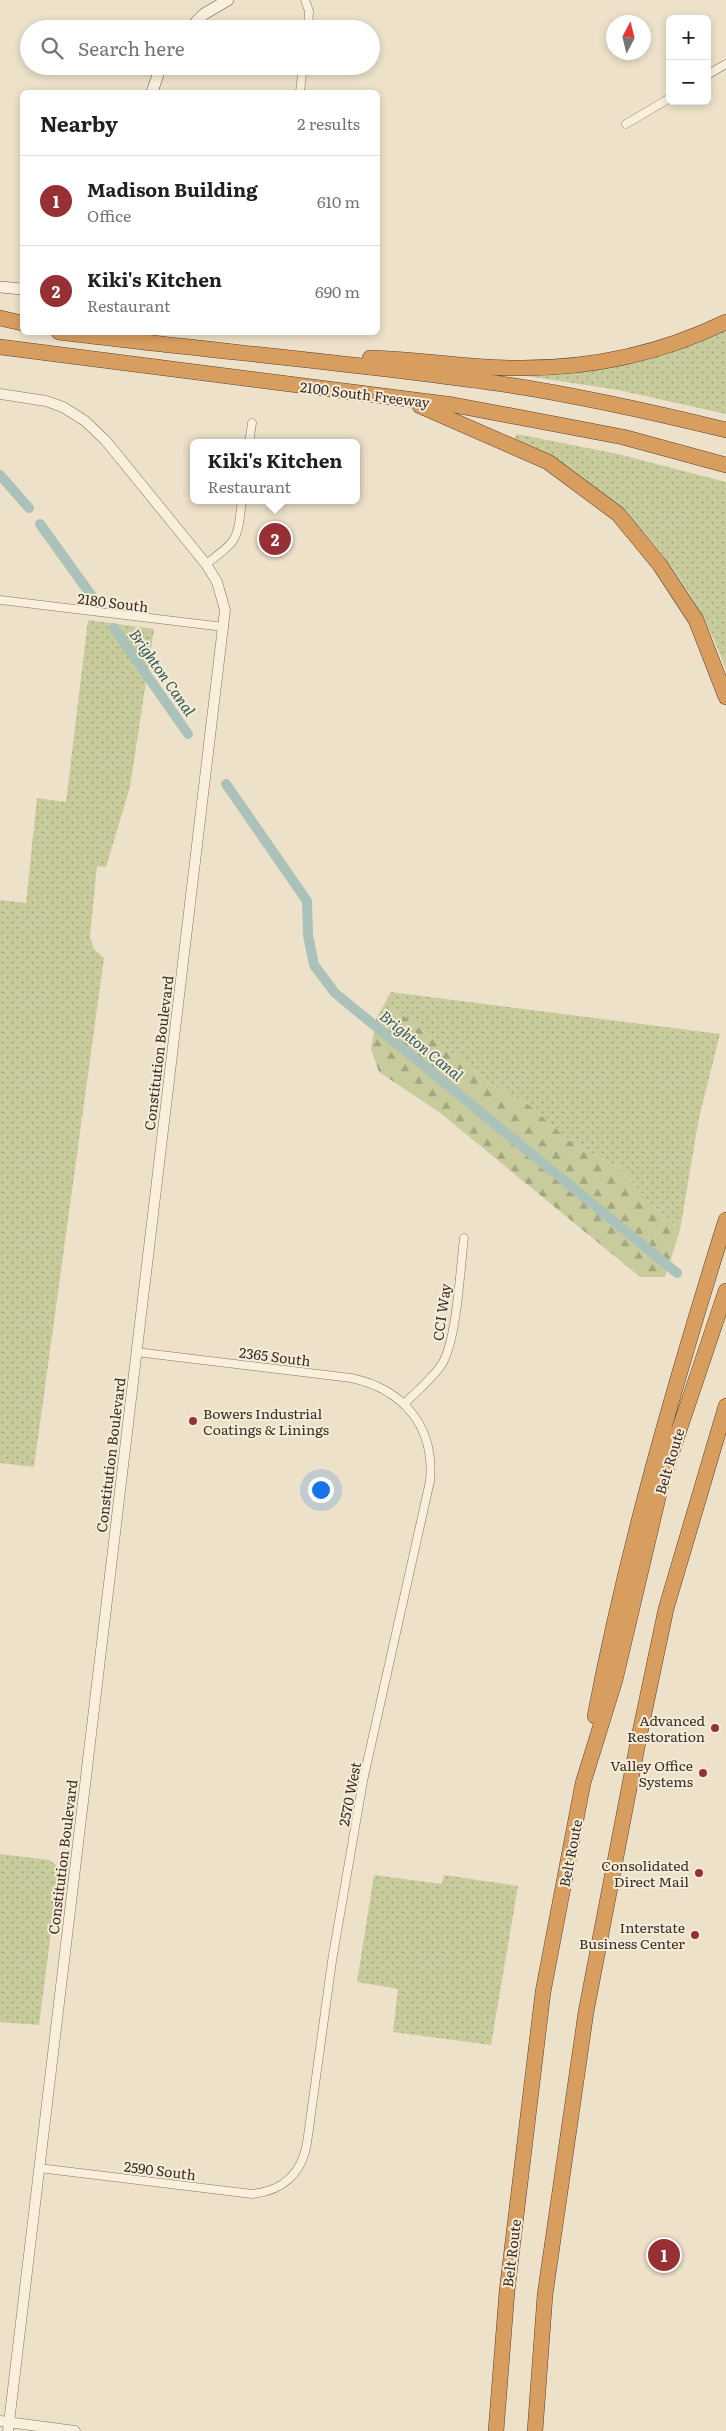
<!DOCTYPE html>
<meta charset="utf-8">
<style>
:root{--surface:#fff;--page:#f2f2f2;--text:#202124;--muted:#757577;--line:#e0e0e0;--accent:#973035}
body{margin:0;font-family:Literata,serif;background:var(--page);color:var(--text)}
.controls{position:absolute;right:15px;top:15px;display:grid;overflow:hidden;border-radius:8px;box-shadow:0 2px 8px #0003}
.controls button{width:45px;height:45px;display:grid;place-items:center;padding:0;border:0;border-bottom:1px solid var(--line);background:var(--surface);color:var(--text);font:25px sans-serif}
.compass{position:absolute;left:606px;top:15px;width:45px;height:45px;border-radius:50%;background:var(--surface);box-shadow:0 2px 8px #0003;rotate:7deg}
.you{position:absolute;left:320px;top:1489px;width:18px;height:18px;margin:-12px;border:4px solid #fff;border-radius:50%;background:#1a73e8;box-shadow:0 0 0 8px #1a73e833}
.badge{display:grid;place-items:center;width:32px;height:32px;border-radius:50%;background:var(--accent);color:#fff;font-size:16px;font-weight:700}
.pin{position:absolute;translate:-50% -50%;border:2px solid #fff;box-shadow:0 1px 5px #0006}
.popup{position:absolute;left:190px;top:439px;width:170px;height:65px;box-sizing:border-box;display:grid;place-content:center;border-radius:8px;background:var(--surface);filter:drop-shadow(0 1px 4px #0005);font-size:16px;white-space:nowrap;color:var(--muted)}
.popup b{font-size:19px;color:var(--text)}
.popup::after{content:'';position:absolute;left:50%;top:100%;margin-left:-10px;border:10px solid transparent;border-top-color:var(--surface)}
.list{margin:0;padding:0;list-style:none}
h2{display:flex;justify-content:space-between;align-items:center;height:65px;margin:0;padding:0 20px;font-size:21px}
h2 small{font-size:16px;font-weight:400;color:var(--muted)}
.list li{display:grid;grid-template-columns:32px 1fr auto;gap:15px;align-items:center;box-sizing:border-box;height:90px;padding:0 20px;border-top:1px solid var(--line)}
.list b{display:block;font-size:19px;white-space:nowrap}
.list p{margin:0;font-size:16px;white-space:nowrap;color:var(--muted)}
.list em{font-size:16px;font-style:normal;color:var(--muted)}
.icon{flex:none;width:28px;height:28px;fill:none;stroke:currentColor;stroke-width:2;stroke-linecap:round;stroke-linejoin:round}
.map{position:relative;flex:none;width:726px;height:2431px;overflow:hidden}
.search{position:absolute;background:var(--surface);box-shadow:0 2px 8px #0003;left:20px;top:20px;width:360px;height:55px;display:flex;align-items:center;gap:12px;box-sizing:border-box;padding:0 18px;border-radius:28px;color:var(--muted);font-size:19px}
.panel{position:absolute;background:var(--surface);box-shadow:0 2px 8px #0003;left:20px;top:90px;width:360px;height:245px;border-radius:8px}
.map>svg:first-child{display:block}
.green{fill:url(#green-dots)}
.forest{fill:url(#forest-firs)}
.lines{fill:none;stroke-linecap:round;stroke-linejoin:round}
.canal{stroke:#aac2ba;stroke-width:10}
.minor-casing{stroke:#8a745e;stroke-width:9}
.tertiary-casing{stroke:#8a745e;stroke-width:11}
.secondary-casing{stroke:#6c5541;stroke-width:12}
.motorway-casing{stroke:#584232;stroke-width:16}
.minor{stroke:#f8efdd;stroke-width:8}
.tertiary{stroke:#f8efdd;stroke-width:10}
.secondary{stroke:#f8efdd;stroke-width:11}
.motorway{stroke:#d89e5f;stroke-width:15}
.poi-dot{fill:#973035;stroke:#f5ecd9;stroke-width:2}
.labels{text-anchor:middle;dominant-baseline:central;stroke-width:4;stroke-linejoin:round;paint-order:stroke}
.street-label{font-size:14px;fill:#3b2d21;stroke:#f5ecd9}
.poi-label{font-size:14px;fill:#3b2d21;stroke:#f5ecd9;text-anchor:end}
.water-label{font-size:15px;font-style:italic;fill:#315a55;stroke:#f5ecd9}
</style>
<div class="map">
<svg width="726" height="2431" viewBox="0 0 726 2431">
<defs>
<pattern id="green-dots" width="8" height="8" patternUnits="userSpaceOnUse" patternTransform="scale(1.25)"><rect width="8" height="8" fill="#c8cc9d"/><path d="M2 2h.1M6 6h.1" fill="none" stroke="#a4a680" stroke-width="1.8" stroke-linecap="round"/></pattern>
<pattern id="forest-firs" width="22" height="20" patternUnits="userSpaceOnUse" patternTransform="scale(1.25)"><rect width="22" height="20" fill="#c8cc9d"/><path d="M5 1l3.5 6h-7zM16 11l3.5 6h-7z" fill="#a4a680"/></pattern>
</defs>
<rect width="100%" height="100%" fill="#ede1c9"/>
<path class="green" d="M726 323V414L618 390 514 374H536Z
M517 434 618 454 726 482V670C709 619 670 555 630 519 614 505 595 494 577 481 557 465 537 450 514 438Z
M88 620 154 629 130 787 106 867 97 866 90 937 94 949 104 958 34 1467 0 1463V900L26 903 37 798 66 802Z
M391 992 720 1034 699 1118 680 1230 652 1205 620 1168 573 1144 529 1105 493 1085 396 1010 376 1019Z
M0 1854 49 1860 55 1864 59 1870 39 2025 0 2022Z
M374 1875 442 1884 444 1875 518 1886 491 2045 393 2032 398 1989 357 1982Z"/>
<path class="forest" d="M396 1010 493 1085 529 1105 573 1144 620 1168 652 1205 680 1230 665 1277H640L439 1112 379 1072 371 1049 376 1019Z"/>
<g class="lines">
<path class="canal" d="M0 475 29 508
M40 524 94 599
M114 628 188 734
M226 784 307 901 308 935 314 965 335 993 677 1273"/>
<defs>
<path id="minor" d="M305 0 309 11 308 29
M707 75 726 64
M300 92 303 66
M626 124 670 98
M249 443 252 423
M206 564C239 539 237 541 242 500
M0 600 224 627
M404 1404C417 1391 432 1379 442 1364 457 1339 460 1270 464 1238
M39 2168 252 2194C283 2191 302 2173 307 2143L332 1961 363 1781 430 1481C435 1426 403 1389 351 1378L136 1352"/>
<path id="tertiary" d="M0 394 46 401 63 407 85 421 106 441 206 564 217 582 225 610 8 2431
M0 2421 75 2431"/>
<path id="secondary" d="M189 29 204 14 228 0
M152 92 161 66
M0 287 22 289"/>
<path id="motorway" d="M0 318 22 323
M59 332C202 350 346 362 488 382 568 393 648 411 726 430
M0 347 454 405 623 437 726 465
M370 358C421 359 472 369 523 368 594 368 662 353 726 322
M420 406 548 462 618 514 660 565 696 620 726 697
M595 1716C627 1548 675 1383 726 1220
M496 2431 507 2291 543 1992 583 1783 615 1680 662 1481 726 1291
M535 2431 545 2295 586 2012 639 1737 666 1609 726 1406"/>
</defs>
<use href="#minor" class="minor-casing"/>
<use href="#tertiary" class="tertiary-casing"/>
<use href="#secondary" class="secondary-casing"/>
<use href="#motorway" class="motorway-casing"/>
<use href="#minor" class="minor"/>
<use href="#tertiary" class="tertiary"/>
<use href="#secondary" class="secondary"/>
<use href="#motorway" class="motorway"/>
</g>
<g class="poi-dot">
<circle cx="193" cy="1421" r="5"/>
<circle cx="715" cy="1728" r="5"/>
<circle cx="703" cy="1773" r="5"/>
<circle cx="699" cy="1873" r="5"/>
<circle cx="695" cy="1935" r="5"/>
</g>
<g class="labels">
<g class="street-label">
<text transform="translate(365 394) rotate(7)">2100 South Freeway</text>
<text transform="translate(113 602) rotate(7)">2180 South</text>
<text transform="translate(158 1053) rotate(-83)">Constitution Boulevard</text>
<text transform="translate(441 1312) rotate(-82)">CCI Way</text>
<text transform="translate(275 1356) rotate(7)">2365 South</text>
<text transform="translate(110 1455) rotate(-83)">Constitution Boulevard</text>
<text transform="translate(669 1461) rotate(-73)">Belt Route</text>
<text transform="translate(349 1794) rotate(-79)">2570 West</text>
<text transform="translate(570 1853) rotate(-79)">Belt Route</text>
<text transform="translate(62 1857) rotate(-83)">Constitution Boulevard</text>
<text transform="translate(160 2170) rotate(7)">2590 South</text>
<text transform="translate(511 2253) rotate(-83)">Belt Route</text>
</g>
<g class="poi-label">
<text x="203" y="1413" text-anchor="start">Bowers Industrial<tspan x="203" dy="16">Coatings &amp; Linings</tspan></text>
<text x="705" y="1720">Advanced<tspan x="705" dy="16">Restoration</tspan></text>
<text x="693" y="1765">Valley Office<tspan x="693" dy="16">Systems</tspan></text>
<text x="689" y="1865">Consolidated<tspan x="689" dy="16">Direct Mail</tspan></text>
<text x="685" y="1927">Interstate<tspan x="685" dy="16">Business Center</tspan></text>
</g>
<g class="water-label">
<text transform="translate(163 672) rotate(55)">Brighton Canal</text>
<text transform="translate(422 1045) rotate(39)">Brighton Canal</text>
</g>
</g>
</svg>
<div class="controls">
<button>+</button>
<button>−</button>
</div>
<svg class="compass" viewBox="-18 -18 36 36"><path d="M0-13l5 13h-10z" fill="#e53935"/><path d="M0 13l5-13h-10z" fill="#757577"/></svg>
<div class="you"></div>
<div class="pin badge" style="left:664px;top:2255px">1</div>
<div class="pin badge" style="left:275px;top:539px">2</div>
<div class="popup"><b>Kiki's Kitchen</b>Restaurant</div>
<div class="search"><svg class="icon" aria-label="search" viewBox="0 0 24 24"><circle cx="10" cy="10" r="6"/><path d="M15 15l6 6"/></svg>Search here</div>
<section class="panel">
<h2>Nearby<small>2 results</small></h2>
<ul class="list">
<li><span class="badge">1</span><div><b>Madison Building</b><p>Office</p></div><em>610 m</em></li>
<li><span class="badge">2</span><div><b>Kiki's Kitchen</b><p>Restaurant</p></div><em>690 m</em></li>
</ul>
</section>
</div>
